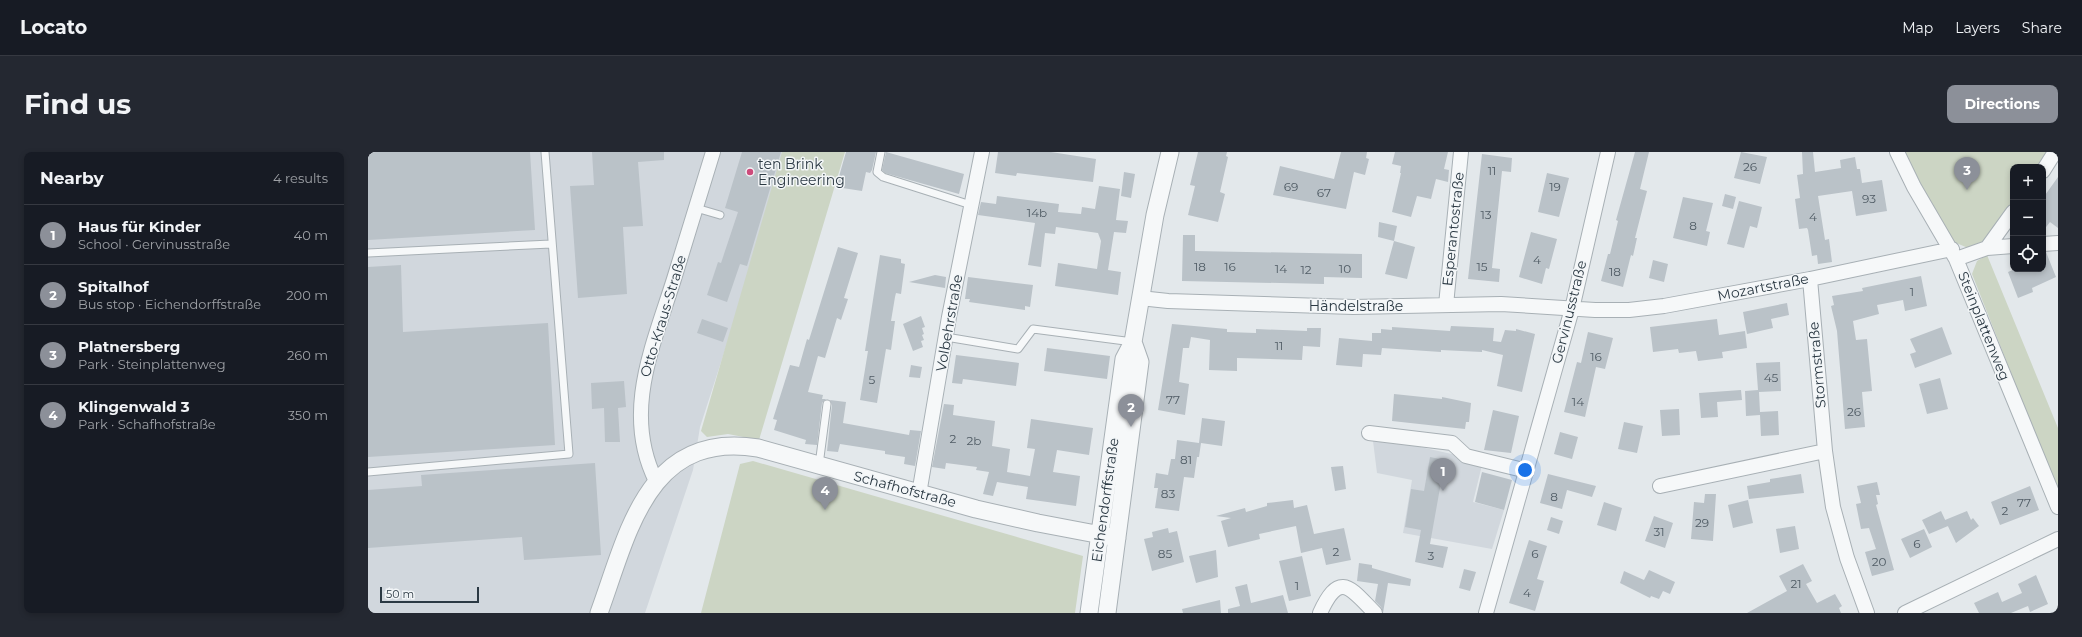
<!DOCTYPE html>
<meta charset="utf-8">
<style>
:root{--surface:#171b24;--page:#242831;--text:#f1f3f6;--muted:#9ea1a6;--line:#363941;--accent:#8c9099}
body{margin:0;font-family:Montserrat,sans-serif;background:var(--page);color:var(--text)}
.controls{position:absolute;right:12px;top:12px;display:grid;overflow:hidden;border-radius:8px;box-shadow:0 2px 6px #0003}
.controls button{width:36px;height:36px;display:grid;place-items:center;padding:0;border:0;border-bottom:1px solid var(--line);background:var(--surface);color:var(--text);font:20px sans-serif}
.scale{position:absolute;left:12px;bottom:10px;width:99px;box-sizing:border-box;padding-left:4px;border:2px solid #2b3943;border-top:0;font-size:11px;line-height:14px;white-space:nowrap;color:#2b3943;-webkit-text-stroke:3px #f3f6f8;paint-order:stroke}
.you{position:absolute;left:1157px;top:318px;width:14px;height:14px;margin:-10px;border:3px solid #fff;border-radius:50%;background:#1a73e8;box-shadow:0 0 0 6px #1a73e833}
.badge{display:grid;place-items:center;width:26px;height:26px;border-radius:50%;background:var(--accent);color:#fff;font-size:13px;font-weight:700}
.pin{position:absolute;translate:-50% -33px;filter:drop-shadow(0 1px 2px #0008)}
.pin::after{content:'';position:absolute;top:21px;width:14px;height:12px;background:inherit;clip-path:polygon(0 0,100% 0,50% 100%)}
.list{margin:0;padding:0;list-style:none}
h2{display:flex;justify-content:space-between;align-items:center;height:52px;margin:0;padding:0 16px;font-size:17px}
h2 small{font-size:13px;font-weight:400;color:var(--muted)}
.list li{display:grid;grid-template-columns:26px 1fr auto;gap:12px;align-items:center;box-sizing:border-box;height:60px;padding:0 16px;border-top:1px solid var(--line)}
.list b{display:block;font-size:15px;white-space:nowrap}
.list p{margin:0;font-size:13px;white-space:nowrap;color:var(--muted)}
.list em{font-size:13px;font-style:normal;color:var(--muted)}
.icon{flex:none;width:22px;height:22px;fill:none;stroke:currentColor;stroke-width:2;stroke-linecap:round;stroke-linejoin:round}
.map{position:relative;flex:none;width:1690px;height:461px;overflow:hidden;border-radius:8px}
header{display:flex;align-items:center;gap:24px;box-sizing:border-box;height:56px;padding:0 20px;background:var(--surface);border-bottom:1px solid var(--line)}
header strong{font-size:19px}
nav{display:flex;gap:22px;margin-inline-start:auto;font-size:14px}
.intro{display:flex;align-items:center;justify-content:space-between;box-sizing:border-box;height:96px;padding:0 24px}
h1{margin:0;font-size:28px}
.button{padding:10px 18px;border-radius:8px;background:var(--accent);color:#fff;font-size:14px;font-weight:700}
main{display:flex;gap:24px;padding:0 24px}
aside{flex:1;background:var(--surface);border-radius:8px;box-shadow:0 2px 6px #0003}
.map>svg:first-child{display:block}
.built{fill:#d1d7dd}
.green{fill:#ccd5c4}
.building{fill:#bac2c8}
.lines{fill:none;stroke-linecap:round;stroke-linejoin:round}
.service-casing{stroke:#a8b0b5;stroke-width:9}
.minor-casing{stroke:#a8b0b5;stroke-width:16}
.tertiary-casing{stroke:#a8b0b5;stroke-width:19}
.service{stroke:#f6f8f9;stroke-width:7}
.minor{stroke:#f6f8f9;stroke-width:14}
.tertiary{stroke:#f6f8f9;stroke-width:17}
.poi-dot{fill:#cd4b7b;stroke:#f3f6f8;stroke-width:1.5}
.labels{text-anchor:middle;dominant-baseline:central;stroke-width:3;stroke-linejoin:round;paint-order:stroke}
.number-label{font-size:12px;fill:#4f5b64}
.poi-label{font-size:14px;fill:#2b3943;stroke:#f3f6f8;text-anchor:start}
.street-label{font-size:14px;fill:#2b3943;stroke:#f3f6f8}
</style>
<header>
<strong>Locato</strong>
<nav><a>Map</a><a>Layers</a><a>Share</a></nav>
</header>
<div class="intro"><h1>Find us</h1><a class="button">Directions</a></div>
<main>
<aside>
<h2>Nearby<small>4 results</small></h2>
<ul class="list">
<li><span class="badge">1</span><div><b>Haus für Kinder</b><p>School · Gervinusstraße</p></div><em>40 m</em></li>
<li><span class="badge">2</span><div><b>Spitalhof</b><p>Bus stop · Eichendorffstraße</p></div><em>200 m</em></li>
<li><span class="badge">3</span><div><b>Platnersberg</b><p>Park · Steinplattenweg</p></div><em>260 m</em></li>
<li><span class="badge">4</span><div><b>Klingenwald 3</b><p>Park · Schafhofstraße</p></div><em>350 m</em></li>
</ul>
</aside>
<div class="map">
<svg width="1690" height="461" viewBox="0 0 1690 461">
<rect width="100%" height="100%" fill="#e3e8eb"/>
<path class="built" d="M0 0H415L365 173 332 275 325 318 277 461H0Z
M1005 289 1048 294 1088 303 1114 313 1105 350 1136 358 1124 397 1035 381 1044 328 1009 321Z"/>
<path class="green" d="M414 0H477L391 288 360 282 339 285 333 279Z
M1534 0H1681L1671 15H1645V51L1614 91 1600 96 1586 90Z
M1619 103 1690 276V340L1604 122 1609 109Z
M385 309 715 404 707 461H333L372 312Z"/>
<path class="building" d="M0 0H162L167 78 0 88Z
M224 0H296V8L270 10 275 74 255 75 259 142 210 146 202 34 226 33Z
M374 0H413L379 114 372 112 359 150 339 143 350 110 353 111 370 60 357 56Z
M478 0H508L504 18 502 21 498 20 494 39 468 35Z
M518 0 596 22 591 42 517 21 514 18Z
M630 0H683L728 7 725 30 649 21 648 24 627 21Z
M830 0H859L858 4 860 5 852 40 857 42 850 70 820 63 827 34 822 33Z
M973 0H999L998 6 1001 7 997 23 986 20 978 57 905 43 912 14 966 27Z
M1027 0H1080L1076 17 1081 18 1080 30 1068 27 1063 47 1049 44 1043 65 1024 60 1033 21H1032L1033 14 1024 12Z
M1267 0H1281L1272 37 1279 39 1267 86H1269L1265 104 1263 103 1255 135 1233 129 1240 102H1242L1250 69 1248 68Z
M1373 0 1399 5 1392 32 1366 26Z
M1434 0H1445L1447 20 1473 16 1472 8 1487 5 1489 17H1492L1494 31 1514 28 1519 59 1488 64 1484 39 1450 44 1457 88 1461 87 1464 110 1450 112 1449 103 1444 104 1440 78 1439 76 1431 77 1427 47 1432 46 1429 23 1435 22Z
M1114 2 1144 6 1143 20 1134 19 1124 116 1132 117 1131 130 1100 127Z
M756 20 767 22 763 46 753 44Z
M1179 21 1201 26 1191 65 1170 60Z
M1690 25V76L1682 70 1675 79V46Z
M731 34 752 37 748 68 760 69 758 81 746 80 740 118 753 120 750 143 687 134 690 111 729 117 733 89 730 81 688 75 687 82 677 81 673 115 660 113 667 71 610 63 613 50 628 52 629 44 691 52 690 60 713 62 714 55 727 57Z
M1357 42 1368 45 1365 57 1354 54Z
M1315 45 1345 51 1338 79 1342 80 1339 94 1305 86Z
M1371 49 1394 55 1389 76 1382 74 1376 96 1359 92Z
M1011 70 1029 74 1026 89 1047 95 1039 127 1017 122 1026 89 1010 85Z
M1163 80 1189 87 1181 117 1178 116 1174 132 1151 125Z
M815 83H827V99L994 102V126L956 125V132L814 129Z
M470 95 490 101 476 146 480 147 473 168 469 166 457 206 450 204 440 240 455 243 454 247H458L454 251 449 293 437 292 438 288 406 278 409 268 405 267 422 213 431 215 439 187 441 188Z
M1675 100H1678L1688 125 1664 136 1665 140 1650 146 1640 120 1647 117H1675Z
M512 103 533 107V111L537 112 533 142 528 141 527 145 523 169H527L523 198 518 197 509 251 492 248 500 199H497Z
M1285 108 1300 112 1296 130 1281 126Z
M33 113 35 180 180 171 187 293 0 305V115Z
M567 123 578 125 577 136 541 130Z
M1553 124 1559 154 1537 159 1535 148 1509 153 1511 162 1485 169 1488 188 1499 187 1504 239 1494 240 1497 275 1477 277 1469 179 1463 154 1466 153 1464 144 1495 139 1494 136Z
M600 125 665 133 662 155 657 154V158L601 150 602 147H597Z
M1419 151 1421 163 1403 167 1405 176 1379 182 1375 160Z
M553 164 557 175 554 176 556 182 554 183 556 188 553 189 555 195 545 199 535 172Z
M334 167 360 176 355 190 329 181Z
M1349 167 1351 183 1377 179 1379 196 1354 200 1355 206 1330 209 1328 199 1311 201 1310 197 1285 200 1282 175Z
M804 172 859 177V180L888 181V177L939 179V176H953L952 195 935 194 934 208 869 206V219L841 218 842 188 823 185 821 196H815L811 230 821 232 817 263 790 258Z
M1083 174 1126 176 1125 189 1133 190 1137 178 1148 179V177L1167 182 1154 240 1129 234 1135 203 1114 198V200L1073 198V200L1014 196 1013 203 995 202 994 215 968 213 971 186 1004 189V181H1013V177L1024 178V175L1082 179Z
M1574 175 1584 202 1547 216 1542 202 1548 200 1542 187Z
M1220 180 1245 186 1237 217 1228 215 1217 265 1196 260 1209 210 1213 211Z
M679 196 742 204 739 227 676 219Z
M588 203 651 211 648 234 595 227 594 232 584 231Z
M1412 210 1413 239 1391 240 1392 260 1410 259 1411 283 1393 284 1392 263 1378 264 1377 239 1390 238 1388 211Z
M543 213 554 215 552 226 541 225Z
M1572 226 1580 257 1559 262 1551 232Z
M256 229 258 255 250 256 252 290H237L236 256 224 257 223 231Z
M1373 238 1374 248 1349 250 1350 265 1333 266 1331 241Z
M1026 242 1074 247V245L1103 251 1101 270H1098L1097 277 1024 269Z
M462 248 478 250 475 271 541 283 542 278 553 279 547 314 536 312 537 305 517 302V299L472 292 470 300 459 299 464 253Z
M576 252 586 253 585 263 627 269 624 294 642 297 639 320 662 324 667 297 659 296 663 267 725 276 721 303 689 298 685 320 712 324 708 354 658 347 660 335 629 330 625 344 615 342 621 320 608 318 609 315 578 311 577 317 564 315Z
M1311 257 1312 283 1294 284 1292 258Z
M1125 258 1151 264 1143 301 1116 298Z
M834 266 857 269 854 294 833 291 831 305H829L826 326 816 325 811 359 787 356 790 336H786L788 321 800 323 803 307H807L809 288 831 291Z
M1256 270 1275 274 1269 301 1250 297Z
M1192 280 1210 285 1204 307 1186 302Z
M1062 305 1077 308 1062 392 1080 395 1075 416 1047 410 1053 378 1037 375 1043 337 1056 339Z
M227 311 233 403 156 408 154 385 0 396V338L54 334 53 323Z
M975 314 978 337 967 339 963 315Z
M1114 320 1144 328 1136 358 1107 350Z
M1180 322 1228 334 1224 345 1199 338 1194 357 1172 351Z
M1433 322 1436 341 1381 347 1379 334 1402 330V327Z
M1509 330 1512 343H1508L1510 352 1508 353 1526 418 1504 424 1497 400 1508 397 1501 376 1493 377 1488 352 1493 351 1489 334Z
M1662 334 1671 358 1632 373 1623 350Z
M1337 342H1348L1345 389 1323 387 1326 350 1336 351Z
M925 348 926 356 939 353 946 382 976 376 983 408 958 413 954 396 933 401 928 374 891 382 892 387 860 395 853 369 863 366 848 364 877 356 878 360 899 354V351Z
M1380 348 1385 371 1365 376 1360 353Z
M1236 350 1254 356 1248 379 1229 373Z
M1573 359 1580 374 1561 382 1554 368Z
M1599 359 1603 368 1605 366 1611 374 1588 391 1577 368Z
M1286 364 1305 371 1297 396 1277 389Z
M1183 365 1195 369 1191 382 1179 378Z
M1427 374 1431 397 1412 401 1408 377Z
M800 376 801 381 809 379 816 410 784 419 776 387 785 385 784 380Z
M1556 377 1564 395 1542 406 1533 387Z
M1161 388 1179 394 1169 427 1176 429 1167 459 1141 451Z
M848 398 850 425 828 431 821 404Z
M934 404 943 444 921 449 911 409Z
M991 411 1004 413V416L1043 427 1042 434 1020 431 1015 461 1013 455 1007 449 1010 432 989 429Z
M1435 412 1444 429 1438 432 1449 451 1467 442 1474 454 1471 456 1473 461H1379L1419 439 1411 424Z
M1096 417 1108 420 1102 439 1091 436Z
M1281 418 1307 430 1302 442 1295 439 1291 447 1283 444 1282 446 1252 431 1256 419 1276 428Z
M1668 423 1680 452 1662 460 1660 454 1643 461H1611L1606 451 1630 440 1634 450 1654 441 1650 432Z
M879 432 883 451 915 443 920 461H860V457L872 454 867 435Z
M852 448 853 461H815L814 457Z"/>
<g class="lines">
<defs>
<path id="service" d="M513 0 509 20 515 25 603 53
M328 56 352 63
M0 101 183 92
M578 185 650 197 665 177 765 190
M451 313 459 252
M0 320 201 302 177 0"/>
<path id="minor" d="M1529 0 1546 35 1588 107 1690 355
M1675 19 1687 0
M1675 92 1690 91
M1619 96 1645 60
M1588 107 1619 96 1645 94
M1442 127 1457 299 1465 355 1479 406 1499 461
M772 146 800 149 985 155 1133 152 1227 158H1261L1296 154 1442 127 1584 97
M1078 153 1093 0
M1001 281 1084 291 1098 304 1159 319
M288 329C254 261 285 194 306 127 319 85 332 42 345 0
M1292 334 1457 299
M551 342 581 165 614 0
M952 461C972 417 983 437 1007 461
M1118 461 1204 157 1240 0
M1537 461 1690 387"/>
<path id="tertiary" d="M231 461C260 382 279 278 390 296L608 357 670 371 749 386
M721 461 756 207 765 190 787 63 802 0
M739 461 772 210 765 190"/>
</defs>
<use href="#service" class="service-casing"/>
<use href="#minor" class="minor-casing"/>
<use href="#tertiary" class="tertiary-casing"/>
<use href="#service" class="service"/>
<use href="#minor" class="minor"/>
<use href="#tertiary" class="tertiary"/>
</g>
<circle class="poi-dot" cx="382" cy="20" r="4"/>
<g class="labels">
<g class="number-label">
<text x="1382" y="14">26</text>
<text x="1124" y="18">11</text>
<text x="923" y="34">69</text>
<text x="1187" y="34">19</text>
<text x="956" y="40">67</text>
<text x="1501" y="46">93</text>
<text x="669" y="60">14b</text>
<text x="1118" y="62">13</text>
<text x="1445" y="64">4</text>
<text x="1325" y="73">8</text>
<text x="1169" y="107">4</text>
<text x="832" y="114">18</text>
<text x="862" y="114">16</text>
<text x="1114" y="114">15</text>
<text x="913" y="116">14</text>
<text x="977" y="116">10</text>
<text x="938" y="117">12</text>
<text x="1247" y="119">18</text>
<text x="1544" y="139">1</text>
<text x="911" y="193">11</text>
<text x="1228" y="204">16</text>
<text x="1403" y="225">45</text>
<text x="504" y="227">5</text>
<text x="805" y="247">77</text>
<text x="1210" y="249">14</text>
<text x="1486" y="259">26</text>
<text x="585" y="286">2</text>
<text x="606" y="288">2b</text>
<text x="818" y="307">81</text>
<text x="800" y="341">83</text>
<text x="1186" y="344">8</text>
<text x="1656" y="350">77</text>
<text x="1637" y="358">2</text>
<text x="1334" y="370">29</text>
<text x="1291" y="379">31</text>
<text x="1549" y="391">6</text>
<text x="968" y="399">2</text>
<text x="797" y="401">85</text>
<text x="1167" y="401">6</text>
<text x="1063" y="403">3</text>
<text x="1511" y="409">20</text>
<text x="1428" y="431">21</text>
<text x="929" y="433">1</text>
<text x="1159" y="440">4</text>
</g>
<g class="poi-label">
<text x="390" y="12">ten Brink<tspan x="390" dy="16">Engineering</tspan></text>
</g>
<g class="street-label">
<text transform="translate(1085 77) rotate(-84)">Esperantostraße</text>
<text transform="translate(1395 135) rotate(-11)">Mozartstraße</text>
<text x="988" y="154">Händelstraße</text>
<text transform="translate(1201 160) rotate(-76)">Gervinusstraße</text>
<text transform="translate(295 164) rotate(-73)">Otto-Kraus-Straße</text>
<text transform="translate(581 171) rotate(-80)">Volbehrstraße</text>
<text transform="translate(1616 174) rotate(68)">Steinplattenweg</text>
<text transform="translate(1449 213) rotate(-95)">Stormstraße</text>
<text transform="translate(537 337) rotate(15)">Schafhofstraße</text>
<text transform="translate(737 348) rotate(-82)">Eichendorffstraße</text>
</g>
</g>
</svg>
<div class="controls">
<button>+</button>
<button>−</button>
<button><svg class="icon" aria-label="locate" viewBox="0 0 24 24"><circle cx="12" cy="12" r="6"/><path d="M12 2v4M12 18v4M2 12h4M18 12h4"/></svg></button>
</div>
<div class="scale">50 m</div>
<div class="you"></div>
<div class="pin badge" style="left:1075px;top:339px">1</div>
<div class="pin badge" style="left:763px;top:275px">2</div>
<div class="pin badge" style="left:1599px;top:38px">3</div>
<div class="pin badge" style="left:457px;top:358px">4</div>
</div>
</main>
